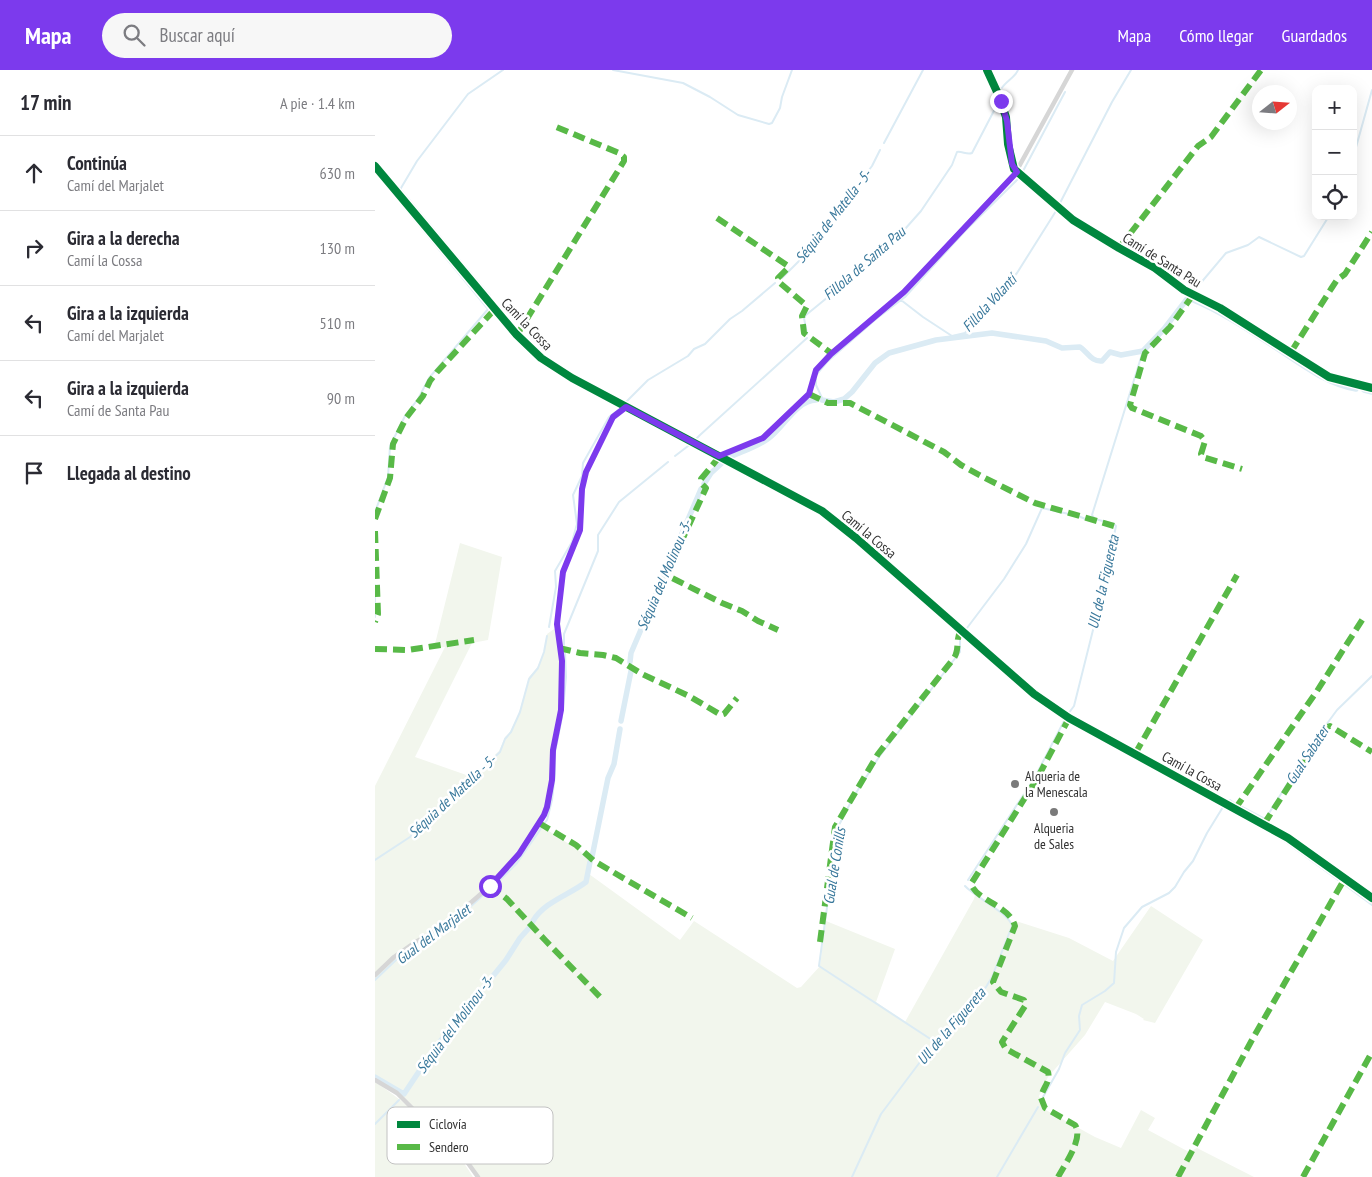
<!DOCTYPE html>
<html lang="es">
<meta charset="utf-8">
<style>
:root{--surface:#fff;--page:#f7f7f7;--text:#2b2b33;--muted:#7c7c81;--line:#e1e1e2;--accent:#7c3aed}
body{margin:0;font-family:"PT Sans Narrow",sans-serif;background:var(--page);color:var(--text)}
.controls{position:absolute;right:15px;top:15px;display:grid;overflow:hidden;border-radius:10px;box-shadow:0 5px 20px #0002}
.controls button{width:45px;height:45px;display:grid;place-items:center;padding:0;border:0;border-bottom:1px solid var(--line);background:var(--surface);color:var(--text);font:25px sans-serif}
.compass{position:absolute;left:877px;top:15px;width:45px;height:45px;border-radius:50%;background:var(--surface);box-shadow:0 5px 20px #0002;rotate:73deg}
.stop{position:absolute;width:15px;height:15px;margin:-11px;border:4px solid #7c3aed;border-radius:50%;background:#fff}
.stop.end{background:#7c3aed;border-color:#fff;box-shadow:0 1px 5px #0008}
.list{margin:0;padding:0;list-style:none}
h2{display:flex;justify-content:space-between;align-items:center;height:65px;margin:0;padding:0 20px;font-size:21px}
h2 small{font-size:16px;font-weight:400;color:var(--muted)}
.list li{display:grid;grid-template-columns:32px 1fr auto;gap:15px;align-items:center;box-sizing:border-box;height:75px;padding:0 20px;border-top:1px solid var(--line)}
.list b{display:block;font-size:19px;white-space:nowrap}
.list p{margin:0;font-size:16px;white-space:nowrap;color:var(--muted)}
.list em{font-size:16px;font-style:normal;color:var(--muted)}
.icon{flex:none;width:28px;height:28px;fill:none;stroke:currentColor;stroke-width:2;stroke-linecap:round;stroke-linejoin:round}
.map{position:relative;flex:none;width:997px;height:1107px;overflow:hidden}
header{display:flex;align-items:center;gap:30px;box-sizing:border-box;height:70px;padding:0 25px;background:var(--accent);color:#fff}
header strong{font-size:24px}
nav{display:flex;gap:28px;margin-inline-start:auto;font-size:18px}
.search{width:350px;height:45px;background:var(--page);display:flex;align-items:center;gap:12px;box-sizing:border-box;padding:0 18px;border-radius:28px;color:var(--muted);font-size:19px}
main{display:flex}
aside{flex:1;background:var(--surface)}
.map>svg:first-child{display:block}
.green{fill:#f2f6ed}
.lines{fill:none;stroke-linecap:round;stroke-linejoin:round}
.stream{stroke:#dbebf4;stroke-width:2}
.canal{stroke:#dbebf4;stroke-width:5.5}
.minor{stroke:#d6d6d6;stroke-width:4.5}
.tertiary{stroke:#d6d6d6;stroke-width:5.5}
.quiet{stroke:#58b947;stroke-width:6;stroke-dasharray:12 6;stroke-linecap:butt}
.cycleway-casing{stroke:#fff;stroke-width:11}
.cycleway{stroke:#00873e;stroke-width:8}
.route{stroke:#7c3aed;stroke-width:6}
.poi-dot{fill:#7a7a7a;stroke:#fff;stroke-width:2}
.labels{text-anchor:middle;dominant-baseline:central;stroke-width:5;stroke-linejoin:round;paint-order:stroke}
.street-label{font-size:14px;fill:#323232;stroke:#fff}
.poi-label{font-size:14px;fill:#323232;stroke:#fff;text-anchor:start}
.water-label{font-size:15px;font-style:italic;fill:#39789b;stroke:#fff}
.key{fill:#fff;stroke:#c2c2c2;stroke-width:1}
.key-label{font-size:14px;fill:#323232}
</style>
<header>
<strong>Mapa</strong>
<div class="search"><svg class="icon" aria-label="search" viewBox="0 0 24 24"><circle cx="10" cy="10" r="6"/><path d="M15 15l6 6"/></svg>Buscar aquí</div>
<nav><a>Mapa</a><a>Cómo llegar</a><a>Guardados</a></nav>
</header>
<main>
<aside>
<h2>17 min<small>A pie · 1.4 km</small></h2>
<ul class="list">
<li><svg class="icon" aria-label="ahead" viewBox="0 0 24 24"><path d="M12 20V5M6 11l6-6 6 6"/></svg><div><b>Continúa</b><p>Camí del Marjalet</p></div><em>630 m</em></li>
<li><svg class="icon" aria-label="right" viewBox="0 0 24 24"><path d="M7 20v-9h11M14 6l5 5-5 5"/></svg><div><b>Gira a la derecha</b><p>Camí la Cossa</p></div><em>130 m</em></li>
<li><svg class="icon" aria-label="left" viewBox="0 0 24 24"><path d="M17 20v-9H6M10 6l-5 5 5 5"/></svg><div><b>Gira a la izquierda</b><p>Camí del Marjalet</p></div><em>510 m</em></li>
<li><svg class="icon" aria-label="left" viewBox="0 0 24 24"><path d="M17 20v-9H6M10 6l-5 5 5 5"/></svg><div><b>Gira a la izquierda</b><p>Camí de Santa Pau</p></div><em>90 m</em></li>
<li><svg class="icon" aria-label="arrive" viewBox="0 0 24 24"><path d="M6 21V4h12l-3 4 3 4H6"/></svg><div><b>Llegada al destino</b></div></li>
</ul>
</aside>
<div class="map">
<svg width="997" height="1107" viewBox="0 0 997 1107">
<rect width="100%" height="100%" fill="#fff"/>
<path class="green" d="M85 473 127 487 113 570 97 573 40 687 97 707 124 681 130 667 135 662 144 643 154 607 162 598 169 582 172 564 182 557 186 591 185 640 173 729 168 745 143 784 114 815 68 855 39 872 0 904V716L70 577 60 578V574Z
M163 754 205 781 216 791 214 804 305 870 319 851 422 918 426 917 445 896 451 851 520 879 501 932 530 952 599 829 600 825 615 835 636 852H644L694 868 738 891 776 836 828 870 780 953 768 950 769 949 761 944 730 932 710 965 673 1007 664 1026 669 1039 720 1067 746 1078 766 1040 780 1048 773 1060 814 1082 822 1078 879 1107H103L99 1099 30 1030 0 1009V906L20 887 40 874 69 857 102 829 145 784Z
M0 1012C34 1034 78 1072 98 1107H0Z"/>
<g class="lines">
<path class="stream" d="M238 0 308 13 335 27 363 45 394 54 397 53 405 38 407 27 417 0
M625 21C629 12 640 8 643 0
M509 73 548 0
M978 88 997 20
M0 102 28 135
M647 103 690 22
M685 133 737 32 756 0
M29 137 113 239
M72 175 26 120V118L42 91 93 24 128 0
M77 181 115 226
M407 208 429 186 497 96 505 80
M819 221 851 183 873 175 884 167 926 187 929 186 954 146
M812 229V228
M526 230 548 247 577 266 590 263 642 203 681 141
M432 264 429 248 431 245 475 209 522 168 546 141 577 95 582 82C587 81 592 85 597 83L623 33
M442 304 452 292 501 249 530 227 589 162 644 108
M441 309V315L448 330
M250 333 273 310 313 286 319 279 330 274 355 249 367 241 400 213
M321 369 325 365 432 268
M300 386 317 373
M0 442 13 407 15 376 30 346 43 329 54 308 114 238
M0 515V547
M174 557 181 517 180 501 197 472 202 454 198 425 207 406 208 393 234 347 243 340
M592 558 629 509 651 474 667 438 703 446 713 450
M189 575V564L223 481V465L244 432 293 392
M188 639 191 607 190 581
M693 644 699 636 724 536 741 456 739 454 720 449 717 445 768 281
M855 730 859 733
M867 737 888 748H891L937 674 962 640 997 606
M168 755 172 750 177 730 180 704V682L187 647
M0 790 35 767 125 682 130 669 136 662 145 642 154 609 163 598 169 582 172 566
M593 810 660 707 689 651
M970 815 997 835
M118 817 142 793 167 757
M0 910 21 890 43 874 71 859 116 818
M560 972 444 896 463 757 479 726 504 687 585 582V568L587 566
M29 1025V1024
M668 1027 684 999 690 983 705 960 704 946 707 935 730 921 739 913 741 882 749 858 767 837 794 823 800 817 809 802 818 791 832 763 848 737 908 770 963 810
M0 1054 24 1030
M477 1107 506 1044 560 972 611 917 617 907 637 856C636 845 599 826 590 816
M622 1107 663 1037"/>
<path class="canal" d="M816 229C845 241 871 258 897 275 923 292 949 313 981 319
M989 320 997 322
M447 330 459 332 469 329 477 322 500 293 514 283 561 270 617 263 671 271 687 278 705 277C713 282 716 292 727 291L735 282 746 285 768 281 789 259 812 229
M355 387C368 381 382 377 394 368 408 358 422 330 441 330
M329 414 336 403 348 392
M255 592 256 583 326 419
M246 651 256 601
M217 787 233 708 239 694 245 659
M158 851C169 832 194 825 211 812L215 792
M0 1007 29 1024 59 979 131 890 145 868 154 858"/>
<path class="minor" d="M612 0 623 24 631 47 633 74 639 99 698 150 744 178 780 198 809 220 845 238 954 307 997 318
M345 386 387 368 434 324 441 300 456 283 529 222 641 102 697 0
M0 905 19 887 39 873 69 856 115 816 144 784 169 745 174 729 177 710 178 680 186 640 187 591 182 554 188 502 205 460 207 419 211 402 238 347 251 337
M0 1010 22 1023 69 1070 85 1082 103 1107"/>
<path class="tertiary" d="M0 96 141 264 166 288 197 308 447 441 481 468 659 624 694 648 913 768 997 828"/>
<path class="quiet" d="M342 148 413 196V198L403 208 405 213 432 236 427 246 429 263 456 283
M744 178 823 76 836 67 886 0
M818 225 795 257 770 283 755 335 757 338 826 366 830 371 826 384 828 387 867 399
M142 265 249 91V87L244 83 179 56
M916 282 956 219 962 210 970 204 997 162
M434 324 453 333H475L569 382 586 395 610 408 660 433 739 456
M345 386 326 409V413L331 418 291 505 347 533 367 541 383 551 403 560
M0 449 15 408 18 374 31 348 48 326 55 311 62 302 120 239
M0 461 3 544 0 552
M184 578 205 583 228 585 241 588 267 604 314 626 346 645 349 644 362 628
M0 579 33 580 99 570
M760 684 862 505
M860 739 942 621 989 547
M164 753 201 775 219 791 317 848
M889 754 952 657 955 656 997 682
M115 816 132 829 170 870 227 929
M445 872 460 757 503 684 579 588C585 579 580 569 586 560
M683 1107C690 1094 709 1068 700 1055L670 1038 666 1028C667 1018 676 1012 673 1002L631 979 627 972 650 936 649 930 626 922 618 912 640 856C634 835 602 831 596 814L663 707 694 648
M803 1107 878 968 970 808
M928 1107 997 982"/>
<defs>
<path id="cycleway" d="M612 0 623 24 631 47 633 74 639 99 698 150 744 178 780 198 809 220 845 238 954 307 997 318
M0 96 141 264 166 288 197 308 447 441 481 468 659 624 694 648 913 768 997 828"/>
</defs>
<use href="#cycleway" class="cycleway-casing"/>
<use href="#cycleway" class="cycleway"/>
</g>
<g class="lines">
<path class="route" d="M115 816 144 784 169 745 172 737 177 710 178 680 186 640 187 591 182 554 188 502 205 460 207 419 211 402 238 347 251 337 344 386 388 368 434 324 441 300 456 284 529 222 642 102 637 94 632 51 626 31"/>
</g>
<g class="poi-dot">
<circle cx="640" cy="714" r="5"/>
<circle cx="679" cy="742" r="5"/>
</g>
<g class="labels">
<g class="street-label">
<text transform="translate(787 190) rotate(32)">Camí de Santa Pau</text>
<text transform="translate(152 254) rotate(46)">Camí la Cossa</text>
<text transform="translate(494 464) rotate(40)">Camí la Cossa</text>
<text transform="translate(817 701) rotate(29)">Camí la Cossa</text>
</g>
<g class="poi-label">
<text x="650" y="706">Alqueria de<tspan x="650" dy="16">la Menescala</tspan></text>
<text x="679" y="758" text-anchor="middle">Alqueria<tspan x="679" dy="16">de Sales</tspan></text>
</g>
<g class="water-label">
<text transform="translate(458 146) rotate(-52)">Séquia de Matella - 5-</text>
<text transform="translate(489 193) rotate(-41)">Fillola de Santa Pau</text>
<text transform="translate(614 233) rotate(-47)">Fillola Volantí</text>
<text transform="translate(289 505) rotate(-67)">Séquia del Molinou -3-</text>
<text transform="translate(728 512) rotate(-77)">Ull de la Figuereta</text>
<text transform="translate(932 685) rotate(-57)">Gual Sabater</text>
<text transform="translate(77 726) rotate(-43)">Séquia de Matella - 5-</text>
<text transform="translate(459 796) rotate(-81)">Gual de Conills</text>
<text transform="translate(58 864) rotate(-37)">Gual del Marjalet</text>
<text transform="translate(80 954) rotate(-53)">Séquia del Molinou -3-</text>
<text transform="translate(576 956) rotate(-49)">Ull de la Figuereta</text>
</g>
</g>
<rect x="12" y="1037" width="166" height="57" rx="8" class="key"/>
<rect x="22" y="1051" width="23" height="7" fill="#00873e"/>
<rect x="22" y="1074" width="23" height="6" fill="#58b947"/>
<g class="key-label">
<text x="54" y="1059">Ciclovía</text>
<text x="54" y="1082">Sendero</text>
</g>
</svg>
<div class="controls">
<button>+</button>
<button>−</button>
<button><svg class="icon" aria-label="locate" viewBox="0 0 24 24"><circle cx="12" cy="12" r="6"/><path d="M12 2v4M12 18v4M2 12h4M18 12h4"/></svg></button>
</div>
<svg class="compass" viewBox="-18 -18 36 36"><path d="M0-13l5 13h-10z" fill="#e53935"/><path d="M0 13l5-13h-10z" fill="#7c7c81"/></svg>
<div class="stop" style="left:115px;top:816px"></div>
<div class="stop end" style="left:626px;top:31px"></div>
</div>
</main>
